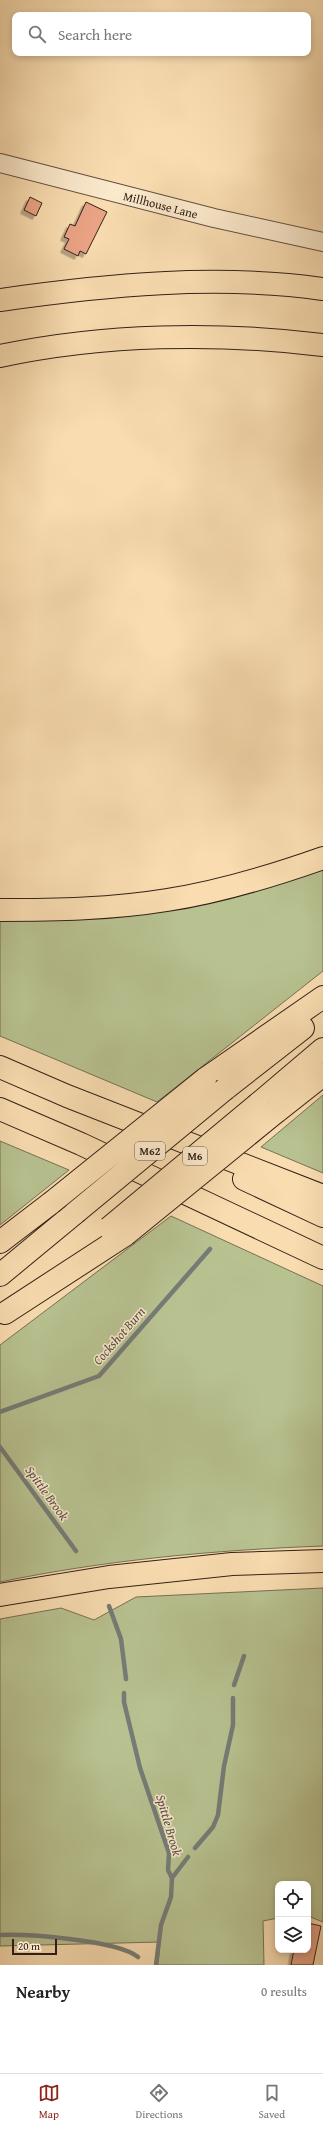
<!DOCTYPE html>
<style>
:root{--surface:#fff;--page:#f2f2f2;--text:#222;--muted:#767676;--line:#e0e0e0;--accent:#8f2418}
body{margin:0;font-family:"Gentium Book Plus",serif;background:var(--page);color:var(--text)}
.controls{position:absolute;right:12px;bottom:12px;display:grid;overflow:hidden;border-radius:8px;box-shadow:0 2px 6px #0003}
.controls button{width:36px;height:36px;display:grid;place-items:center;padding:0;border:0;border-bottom:1px solid var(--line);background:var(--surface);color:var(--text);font:20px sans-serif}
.scale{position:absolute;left:12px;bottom:10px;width:45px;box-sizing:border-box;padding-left:4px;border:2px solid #322019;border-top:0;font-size:11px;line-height:14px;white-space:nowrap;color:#322019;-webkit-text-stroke:3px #fbe9cc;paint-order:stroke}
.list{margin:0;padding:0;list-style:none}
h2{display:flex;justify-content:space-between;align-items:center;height:52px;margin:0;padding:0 16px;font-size:17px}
h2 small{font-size:13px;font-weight:400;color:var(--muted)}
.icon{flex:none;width:22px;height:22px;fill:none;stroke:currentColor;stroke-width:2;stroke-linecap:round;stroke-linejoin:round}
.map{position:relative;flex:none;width:323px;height:1965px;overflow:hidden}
.search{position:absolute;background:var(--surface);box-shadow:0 2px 6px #0003;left:12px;right:12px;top:12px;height:44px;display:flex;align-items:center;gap:10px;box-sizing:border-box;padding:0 14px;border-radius:8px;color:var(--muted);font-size:15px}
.sheet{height:108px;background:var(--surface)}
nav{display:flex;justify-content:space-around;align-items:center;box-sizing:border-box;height:56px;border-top:1px solid var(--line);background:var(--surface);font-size:11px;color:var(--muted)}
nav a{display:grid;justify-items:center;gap:2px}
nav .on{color:var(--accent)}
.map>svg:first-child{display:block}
.green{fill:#b8c291;stroke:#757155}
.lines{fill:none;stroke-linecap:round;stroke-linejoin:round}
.stream{stroke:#757c77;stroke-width:4.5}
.building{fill:#eaa385;stroke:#322019;filter:url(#shadow)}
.minor-casing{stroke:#644f3f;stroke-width:20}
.highway-casing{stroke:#322019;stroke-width:24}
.minor{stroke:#fbe9cc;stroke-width:18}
.highway{stroke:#f9ddb1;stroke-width:22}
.highway-bridge-casing{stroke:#322019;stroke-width:24;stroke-linecap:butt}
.highway-bridge{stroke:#f9ddb1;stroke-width:22}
.labels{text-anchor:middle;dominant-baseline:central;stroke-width:3;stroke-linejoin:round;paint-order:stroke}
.shield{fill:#fbe9cc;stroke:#6e5c4f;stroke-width:1}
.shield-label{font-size:11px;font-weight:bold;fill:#322019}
.street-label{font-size:12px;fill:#322019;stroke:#fbe9cc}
.water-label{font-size:13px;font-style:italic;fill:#544e48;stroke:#fbe9cc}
</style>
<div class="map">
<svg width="323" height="1965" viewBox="0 0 323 1965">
<defs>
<filter id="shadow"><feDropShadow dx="-3.5" dy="3.5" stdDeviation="0" flood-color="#0004"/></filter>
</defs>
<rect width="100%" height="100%" fill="#f9ddb1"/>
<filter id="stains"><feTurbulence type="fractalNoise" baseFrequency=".005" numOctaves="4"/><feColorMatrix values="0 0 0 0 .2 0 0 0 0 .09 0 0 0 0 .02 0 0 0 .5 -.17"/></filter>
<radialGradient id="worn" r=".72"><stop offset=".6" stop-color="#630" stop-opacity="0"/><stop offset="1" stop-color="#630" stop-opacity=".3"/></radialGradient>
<path class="green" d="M323 868V971L157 1102 0 1036V920Z
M323 1095V1173L261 1147Z
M0 1141 69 1170 0 1225Z
M171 1216 323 1286V1546C215 1550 106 1560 0 1582V1345Z
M323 1588V1922L308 1916V1884H278V1918L263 1921 264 1965H158L160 1942 0 1946V1619L61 1608 94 1620 136 1597Z"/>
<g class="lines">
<path class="stream" d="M0 1412 99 1376 210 1249
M0 1447 76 1551
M109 1606 121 1639 126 1679
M234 1685 244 1656
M124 1693V1702L140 1768 169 1853 168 1870 172 1878 171 1897 161 1925 156 1965
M195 1848 213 1827 218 1815 224 1766 233 1725V1698
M172 1878 188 1857
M0 1935C28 1934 117 1940 138 1957"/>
</g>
<path class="building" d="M30 197 42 203 36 216 24 210Z
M86 202 107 212 86 254 80 251 78 256 64 249 69 239 64 237 70 224 75 226Z
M308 1923 321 1926 313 1965H291L294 1950H308Z"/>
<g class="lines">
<defs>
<g id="minor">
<path id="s1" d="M0 163 214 218 323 242"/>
</g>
<path id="highway" d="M0 300C106 285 216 274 323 289
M0 356C104 334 217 332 323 345
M0 910C56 910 112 909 167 900 220 892 272 876 323 858
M0 1067 67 1096 323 1196
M205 1079 323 997
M225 1089 303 1028
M258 1104 323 1049
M0 1109 81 1144 323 1258
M276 1112 323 1075
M244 1179 323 1216
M0 1242 51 1203
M0 1275 75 1213
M5 1313 125 1235
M0 1595 109 1577 232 1564 323 1561"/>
</defs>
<use href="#minor" class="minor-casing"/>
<use href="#highway" class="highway-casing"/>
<use href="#minor" class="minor"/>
<use href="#highway" class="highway"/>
<defs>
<path id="highway-bridge" d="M51 1203 205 1079
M75 1213 225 1089
M109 1228 258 1104
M125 1235 276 1112"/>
</defs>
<use href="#highway-bridge" class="highway-bridge-casing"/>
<use href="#highway-bridge" class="highway-bridge"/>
</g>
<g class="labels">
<g class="shield">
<rect x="135" y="1142" width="30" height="18" rx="3"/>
<rect x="183" y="1147" width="24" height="18" rx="3"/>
</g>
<g class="shield-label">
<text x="150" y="1151">M62</text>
<text x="195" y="1156">M6</text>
</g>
<g class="street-label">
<text stroke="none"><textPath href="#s1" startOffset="166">Millhouse Lane</textPath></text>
</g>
<g class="water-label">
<text transform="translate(119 1336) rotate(-49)">Cockshot Burn</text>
<text transform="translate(47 1493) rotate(54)">Spittle Brook</text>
<text transform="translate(169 1825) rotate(74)">Spittle Brook</text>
</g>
</g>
<rect width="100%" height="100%" filter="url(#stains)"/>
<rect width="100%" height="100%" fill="url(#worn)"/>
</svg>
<div class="controls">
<button><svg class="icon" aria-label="locate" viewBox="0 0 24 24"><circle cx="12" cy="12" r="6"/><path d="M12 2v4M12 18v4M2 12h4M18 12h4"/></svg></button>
<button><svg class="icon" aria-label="layers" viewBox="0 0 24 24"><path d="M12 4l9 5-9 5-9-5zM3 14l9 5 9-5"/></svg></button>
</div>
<div class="scale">20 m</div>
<div class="search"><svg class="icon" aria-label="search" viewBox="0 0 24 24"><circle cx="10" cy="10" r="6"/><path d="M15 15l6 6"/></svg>Search here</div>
</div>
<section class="sheet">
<h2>Nearby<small>0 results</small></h2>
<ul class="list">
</ul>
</section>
<nav>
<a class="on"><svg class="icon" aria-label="map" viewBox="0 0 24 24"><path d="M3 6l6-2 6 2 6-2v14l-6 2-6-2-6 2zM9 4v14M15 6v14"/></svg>Map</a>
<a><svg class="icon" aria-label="directions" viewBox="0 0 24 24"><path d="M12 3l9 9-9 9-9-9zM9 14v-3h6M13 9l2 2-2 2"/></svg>Directions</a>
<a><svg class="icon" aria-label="saved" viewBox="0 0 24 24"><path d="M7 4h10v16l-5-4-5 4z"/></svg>Saved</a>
</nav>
